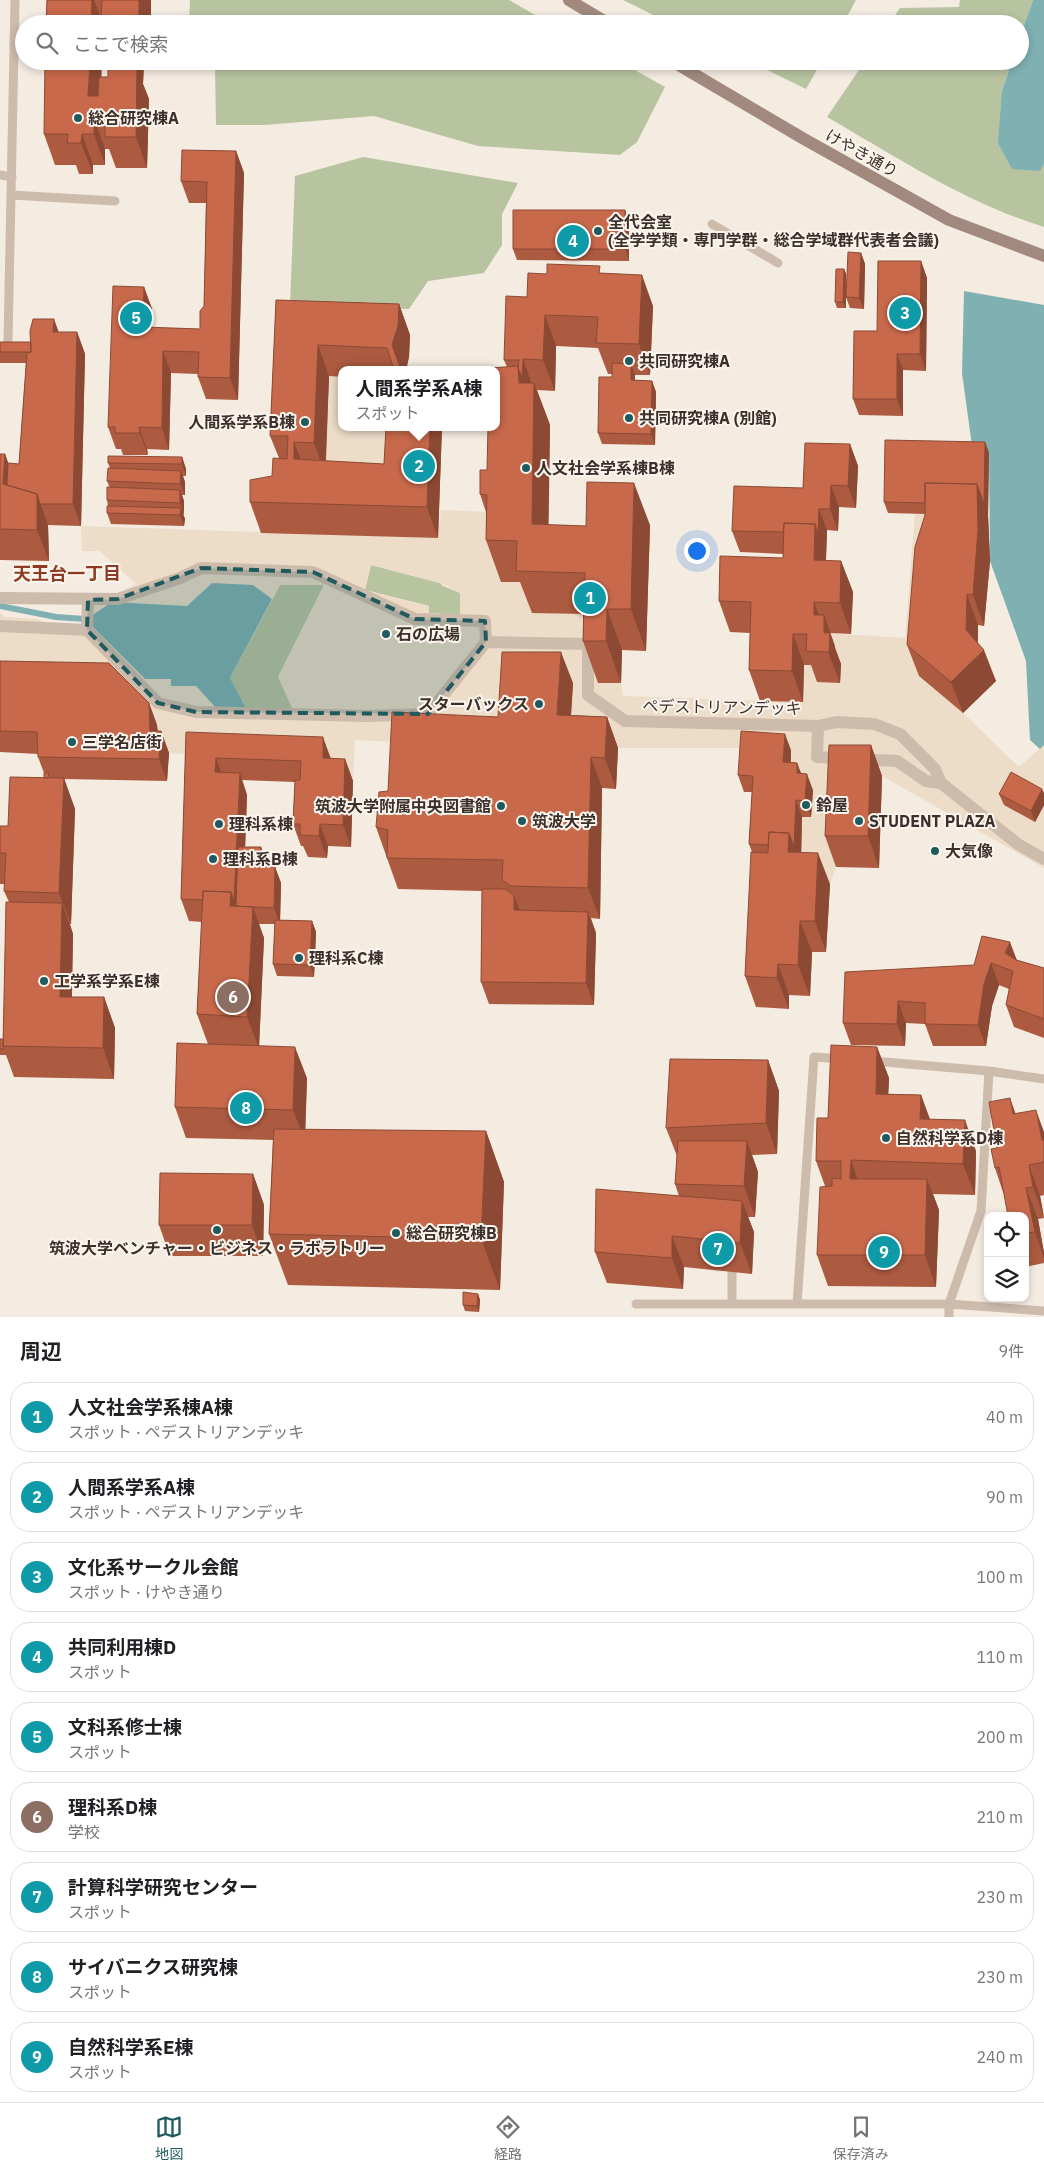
<!DOCTYPE html>
<html lang="ja">
<meta charset="utf-8">
<style>
:root{--surface:#fff;--page:#f2f2f2;--text:#202124;--muted:#757577;--line:#e0e0e0;--accent:#1f5a5e}
body{margin:0;font-family:"IBM Plex Sans","Noto Sans JP",sans-serif;background:var(--page);color:var(--text)}
.controls{position:absolute;right:15px;bottom:15px;display:grid;overflow:hidden;border-radius:10px;box-shadow:0 2px 8px #0003}
.controls button{width:45px;height:45px;display:grid;place-items:center;padding:0;border:0;border-bottom:1px solid var(--line);background:var(--surface);color:var(--text);font:25px sans-serif}
.you{position:absolute;left:696px;top:550px;width:18px;height:18px;margin:-12px;border:4px solid #fff;border-radius:50%;background:#1a73e8;box-shadow:0 0 0 8px #1a73e833}
.badge{display:grid;place-items:center;width:32px;height:32px;border-radius:50%;background:var(--accent);color:#fff;font-size:16px;font-weight:700}
.pin{position:absolute;translate:-50% -50%;border:2px solid #fff;box-shadow:0 1px 5px #0006}
.popup{position:absolute;left:338px;top:366px;width:162px;height:65px;box-sizing:border-box;display:grid;place-content:center;border-radius:10px;background:var(--surface);filter:drop-shadow(0 1px 4px #0005);font-size:16px;white-space:nowrap;color:var(--muted)}
.popup b{font-size:19px;color:var(--text)}
.popup::after{content:'';position:absolute;left:50%;top:100%;margin-left:-10px;border:10px solid transparent;border-top-color:var(--surface)}
.list{margin:0;padding:0;list-style:none}
h2{display:flex;justify-content:space-between;align-items:center;height:65px;margin:0;padding:0 20px;font-size:21px}
h2 small{font-size:16px;font-weight:400;color:var(--muted)}
.list li{display:grid;grid-template-columns:32px 1fr auto;gap:15px;align-items:center;box-sizing:border-box;height:70px;margin:0 10px 10px;padding:0 10px;border:1px solid var(--line);border-radius:20px}
.list b{display:block;font-size:19px;white-space:nowrap}
.list p{margin:0;font-size:16px;white-space:nowrap;color:var(--muted)}
.list em{font-size:16px;font-style:normal;color:var(--muted)}
.icon{flex:none;width:28px;height:28px;fill:none;stroke:currentColor;stroke-width:2;stroke-linecap:round;stroke-linejoin:round}
.map{position:relative;flex:none;width:1044px;height:1317px;overflow:hidden}
.search{position:absolute;background:var(--surface);box-shadow:0 2px 8px #0003;left:15px;right:15px;top:15px;height:55px;display:flex;align-items:center;gap:12px;box-sizing:border-box;padding:0 18px;border-radius:28px;color:var(--muted);font-size:19px}
.sheet{height:785px;background:var(--surface)}
nav{display:flex;justify-content:space-around;align-items:center;box-sizing:border-box;height:70px;border-top:1px solid var(--line);background:var(--surface);font-size:14px;color:var(--muted)}
nav a{display:grid;justify-items:center;gap:2px}
nav .on{color:var(--accent)}
.map>svg:first-child{display:block}
.green{fill:#b8c4a0}
.plaza{fill:#ecdcc8;fill-rule:evenodd}
.water{fill:#7fb0b2}
.lines{fill:none;stroke-linecap:round;stroke-linejoin:round}
.stream{stroke:#7fb0b2;stroke-width:6}
.lane{stroke:#cdbbac;stroke-width:9}
.street{stroke:#cdbbac;stroke-width:12}
.secondary{stroke:#a18a7d;stroke-width:12}
.wall{fill:#ac5a40}
.shaded-wall{fill:#8c4a34}
.building{fill:#c8694b;stroke:#8c4a34}
.marked{fill:#1f5a5e;fill-opacity:0.2;stroke:#1f5a5e;stroke-width:4;stroke-dasharray:10 6;stroke-linejoin:round}
.poi-dot{fill:#1f5a5e;stroke:#fbf5ee;stroke-width:2}
.labels{text-anchor:middle;dominant-baseline:central;stroke-width:4;stroke-linejoin:round;paint-order:stroke}
.poi-label{font-size:16px;font-weight:bold;fill:#3b302b;stroke:#fbf5ee;text-anchor:start}
.street-label{font-size:16px;fill:#3b302b;stroke:#fbf5ee}
.neighbourhood-label{font-size:18px;font-weight:bold;fill:#8c3b22;stroke:#fbf5ee}
</style>
<div class="map">
<svg width="1044" height="1317" viewBox="0 0 1044 1317">
<rect width="100%" height="100%" fill="#f4ebe1"/>
<path class="green" d="M190 0H509L551 24H189Z
M623 0H856L843 24H672Z
M960 0H1033L1020 37V24H889L900 8 959 7Z
M209 61H619L665 87 637 142 620 155 478 146 374 116 265 125H216L215 67Z
M749 61H822L806 89Z
M865 61H1012L1002 91 1039 171 1044 164V227C966 203 898 158 827 117Z
M363 157 518 183 502 214V245L484 273 428 281 409 309 290 306 295 176Z
M371 565 440 583 443 586 460 593V615L428 613 429 606 365 590Z
M280 585H324L278 677 293 708H246L230 678Z"/>
<path class="plaza" d="M329 376 341 377 342 427H413L395 495 306 473Z
M441 510 496 512 532 583 600 615 598 682 621 683 623 696 803 702 804 665H818L817 682H840L826 633 905 638 915 514H937L919 676 963 713 1019 767 1044 745V868L882 776H841L836 867 830 884 799 883 802 817H811L747 748H618L569 746 572 683 510 748 355 740 353 781 194 754 158 753 0 683V613L6 617 37 619 53 626H92L145 679H172L171 686H196L217 709 292 708 278 677 324 585H280L272 598 212 583 187 606 112 602 91 616 93 594 112 596 136 584 100 551H82L81 526 438 538ZM371 565 440 583 460 593V615L429 613V606L365 590Z"/>
<path class="water" d="M1033 0H1044V164L1040 171 1012 169 998 143 1002 91 1012 61H1020V37Z
M964 291 1044 305V745L1040 749 1030 740 1026 661 990 561 989 453H973L962 373Z
M212 583 253 585 272 599 230 678 246 708 217 709 196 686H171V679H145L92 626 91 616 112 602 187 606Z"/>
<g class="lines">
<path class="stream" d="M0 606 56 617 85 619"/>
<path class="lane" d="M0 175 12 177
M11 195 115 201
M712 224 778 263
M8 341 15 0
M873 1061 989 1071 1044 1079
M732 1272V1304
M636 1304H949L981 1211 989 1071
M797 1304 814 1057 843 1059
M949 1317V1304L1044 1311"/>
<path class="street" d="M0 598 118 599 180 578 201 568 313 572 415 619 485 621 486 642 588 644V695L625 721 818 726 817 757 897 761 926 781 941 783 1019 845 1044 859
M0 626 87 630 158 703 196 712 366 716 428 714 486 642
M87 630 88 600
M818 726 837 722 874 724 900 734 935 769 941 783"/>
<path class="secondary" d="M569 0 609 24
M672 61 804 139 949 220 1044 256"/>
</g>
<path class="wall" d="M47 0H151V24H46Z
M106 61H144L143 84 149 99 147 168H116L109 149H105V165H93V174H79L76 165H55L44 134 101 77H108V66Z
M236 151 244 173 238 400 206 399 198 377V374L171 373 169 450 147 449 148 455H123L121 449H116L108 427 144 287 152 309V328L200 329 204 306 206 203H189L181 181Z
M625 210 629 221V261L517 260 513 249Z
M861 253 865 264 864 309 850 308 846 297Z
M921 261 927 278 926 371 903 370V416L859 415 853 399 877 331Z
M844 269 846 274V308H837L835 302Z
M602 273 653 306 650 375H635V380L652 381 656 392 655 445 602 444 598 433 612 377V374H608L598 348 556 346 555 391 537 390 550 425 548 525 586 526 650 525 646 651 622 650 621 683H598L583 641V614L532 613 520 582H501L486 540V512L480 494 487 470 507 367 504 360 527 297 547 274Z
M276 300 399 304 410 335 409 357 406 370H342V377L329 376 326 461 384 464 442 427 438 538 261 533 250 502 272 476 279 458 270 436Z
M58 332H77L85 354 81 526 48 525 49 561 0 560V454H5L8 463 19 464 26 363H0V342H31Z
M985 442 989 453 988 515 990 561 984 626 978 625V643L996 681 963 713 919 676 907 645 925 514 888 513 884 502Z
M850 444 858 466 856 508 839 507 838 531 827 530 826 555V561H841L853 592 851 634 830 633 841 664 840 683 817 682 811 665H804L803 702 760 701 749 670 750 633 730 632 719 601 783 558V554L740 552 732 531 803 488Z
M182 457 186 469V476H183L185 482V495H182L184 501V514H183L185 519 184 526 111 524 107 513 108 506 107 500 110 488 107 481 110 468 108 463Z
M0 661 149 703 157 725 158 731H161L169 753 167 781 64 779 75 809 71 924H70L73 934 72 997H104L115 1028 114 1079 14 1077 6 1055H0V1039H3L9 902 4 891 5 884H0V826H8L44 778V773L38 757V754L0 752Z
M573 683 571 715 607 717 618 748 616 789 602 788 600 919 591 918 596 933 594 1005 489 1004 481 982 482 891 398 889 376 827 388 791 498 717Z
M186 732 331 759H345L353 781 351 847 328 846 327 858 308 857 303 846H301L293 824 295 782 242 780 247 795 245 847H261L267 864V866L275 867 281 883 280 920 312 921 316 932 314 977 277 976 273 964 275 924H259L264 938 259 1046 307 1078 305 1130 486 1131 504 1182 500 1290 288 1285 269 1234 273 1140 186 1138 175 1107 208 1044 197 1014 202 922 189 921 181 899Z
M871 745 882 776 879 868 836 867 825 836Z
M791 750V762L797 763 801 773 813 790 811 817H802L801 853 830 884 826 952H812L810 996 789 995V1009L756 1007 745 976 752 852 749 844 752 792H744L738 775Z
M1044 793V805L1035 822 1004 805 999 794Z
M1017 960 1044 968V1038L1014 1027 1006 1005 1009 989 999 985 992 1006 986 1046H933L925 1024 906 1023 905 1046 851 1045 843 1023 974 965Z
M877 1047 889 1078 888 1094 921 1095 930 1119 976 1151 975 1195 933 1194 939 1210 936 1287 828 1286 817 1255 825 1186 816 1161 828 1118Z
M768 1060 779 1091 777 1154 752 1155 758 1172 755 1217H748L754 1232 752 1274 684 1267 683 1289 607 1283 595 1252 679 1196 675 1184 677 1156 666 1128Z
M1016 1114 1044 1132V1195L1040 1196 1044 1218 1038 1219 1044 1253V1263L1025 1267V1216L1003 1192 995 1168 997 1148Z
M253 1174 264 1205 263 1256H170L159 1225Z
M478 1294 480 1300 479 1312 465 1311 463 1305Z"/>
<path class="shaded-wall" d="M92 0H94L103 24H91Z
M139 0H151V24H139Z
M90 61H102L100 118 88 96Z
M132 61H144L143 84 149 99 147 168 136 137Z
M94 118 105 149V165L94 134Z
M82 134 93 165V174L81 143Z
M236 151 244 173 238 400 230 378Z
M625 210 629 221V261L625 249Z
M861 253 865 264 864 309 859 298Z
M921 261 927 278 926 371 920 354Z
M844 269 846 274V308L843 302Z
M642 275 653 306 650 375 639 344Z
M144 287 152 309 151 349 143 327Z
M399 304 410 335 409 357 406 370H401L392 345Z
M545 315 556 346 555 391 543 360Z
M54 319 62 341 53 332Z
M77 332 85 354 81 526 73 504Z
M318 345 329 376 325 474 314 443Z
M163 351 171 373 169 450 162 428Z
M897 354 903 370V416L897 399Z
M523 359 534 390V383L550 425 548 566 532 524 518 366 522 377Z
M631 364 635 375V392L631 380Z
M652 381 656 392 655 445 651 434Z
M139 427 147 449 148 455 140 433Z
M430 427H442L438 538 427 507Z
M294 442 306 473 294 459Z
M985 442 989 453 988 515 990 561 984 626 973 595 977 484Z
M850 444 858 466 856 508 848 486Z
M5 454 16 485V496L3 484Z
M182 457 186 469V476L182 464Z
M181 471 185 482V495L180 484Z
M634 483 650 525 646 651 631 609Z
M831 485 839 507 838 531 830 509Z
M180 490 184 501V514L180 503Z
M37 494 48 525 49 561 37 530Z
M181 508 185 519 184 526 180 515Z
M819 509 827 530 825 591 814 560 815 524Z
M841 561 853 592 851 634 840 603Z
M967 594 978 625 977 657 984 650 996 681 963 713 951 682 966 630Z
M814 602 824 627V615L835 646V649L841 664 840 683 814 615Z
M607 609 622 650 621 683 606 641Z
M793 634 804 665 803 702 792 671Z
M561 652 573 683 569 746 557 715Z
M149 703 157 725 158 753 150 731Z
M607 717 618 748 616 789 605 758Z
M161 731 169 753 167 781 159 759Z
M785 734 791 750 789 778 783 762Z
M323 737 331 759 323 758Z
M871 745 882 776 879 868 868 836Z
M591 757 602 788 600 919 588 888Z
M216 758 224 780 215 772Z
M345 759 353 781 351 847 343 825Z
M797 763 803 779 797 773Z
M240 773 247 795 243 906H236L234 901Z
M807 774 813 790 811 817 805 801Z
M64 778 75 809 71 924 59 893Z
M1042 789 1044 793V805L1035 822 1031 811Z
M796 800 802 817 801 864 788 852 789 833Z
M320 824 328 846 327 858 319 836Z
M261 847 267 864 266 883 260 866Z
M818 853 830 884 826 952 815 921Z
M275 867 281 883 280 924 274 908Z
M231 892 236 906H230Z
M514 895 522 917 514 910Z
M62 903 73 934 71 1028 60 997Z
M253 907 264 938 259 1048 247 1017Z
M588 912 596 933 594 1005 586 983Z
M312 921 316 932 314 977 310 965Z
M800 921 812 952 810 996 798 965Z
M1010 942 1018 963 1005 953Z
M991 963 999 985 992 1006 986 1046 978 1025 984 984Z
M778 964 789 995V1009L777 978Z
M104 997 115 1028 114 1079 103 1048Z
M898 1001 906 1023 905 1046 897 1024Z
M295 1047 307 1078 305 1141 293 1110Z
M877 1047 889 1078 887 1125 876 1094Z
M768 1060 779 1091 777 1154 766 1123Z
M921 1095 932 1126 920 1119Z
M1010 1098 1021 1129 1013 1114Z
M1036 1110 1044 1132V1146L1042 1140Z
M965 1120 976 1151 975 1195 963 1164Z
M486 1131 504 1182 500 1290 481 1239Z
M747 1141 758 1172 755 1217 744 1186Z
M851 1160 862 1192 850 1179Z
M1029 1165 1040 1196 1044 1217 1033 1187Z
M253 1174 264 1205 263 1256 252 1225Z
M927 1179 939 1210 936 1287 925 1255Z
M1026 1188 1038 1219 1044 1253V1258L1035 1232Z
M742 1201 754 1232 752 1274 740 1243Z
M672 1236 684 1267 683 1289 672 1258Z
M478 1294 480 1300 479 1312 477 1306Z"/>
<path class="building" d="M47 0H92L91 24H46Z
M102 0H139V24H110L111 17H101Z
M45 61H90L88 96H98L99 77H108V61H132L131 68H137L136 137H105V118H94V134H82L81 143H67L68 134H44Z
M182 150 236 151 230 378 198 377 199 352 163 351 162 428 139 427 140 433H115V427H108L113 286 144 287 143 327 200 329V311L204 306 207 182 181 181Z
M513 210H625V249H513Z
M848 252 861 253 859 298 846 297Z
M878 261H921L920 354H897V399H853L854 331H877Z
M547 264 600 266 599 273 642 275 639 344 596 343 598 317 545 315 543 360 523 359 522 377 518 368 519 360H504L506 296 527 297 528 273 547 274Z
M836 269H844L843 302H835Z
M276 300 399 304 398 326 392 345 401 370H394L387 348 318 345 314 443 294 442V459L384 464 386 427H430L427 507 250 502V480L272 476 273 458 287 459 288 436H270Z
M33 319H54L53 332H77L73 504H40L37 494 7 485 8 463 19 464 27 353 31 352 30 331Z
M0 342H31V352H0Z
M612 363 631 364V380L652 381 651 434 598 433 599 377H612Z
M518 366 519 383H534L532 524 586 526 587 482 634 483 631 609H607L606 641H583L585 573 516 571 517 541 486 540 487 495 480 494V470H487L488 427H496V370H490V368Z
M885 440 985 442 984 504 977 484 925 483V503L884 502Z
M805 443 850 444 848 486 831 485 830 509H819L818 534 815 524 784 523 783 532 732 531 734 486 803 488Z
M0 454H5L3 484 37 494V530L0 529Z
M108 456 182 457V464L108 463Z
M108 468 181 471 180 484 107 481Z
M925 483 977 484 978 530 973 595 967 594 966 630 984 650 951 682 907 645 915 547 925 515Z
M107 487 180 490V503L107 500Z
M107 506 181 508 180 515 107 513Z
M784 523 815 524 814 560 841 561 840 603 814 602V615H824V633H830L829 652 806 651 807 634H793L792 671 749 670 751 602 719 601 720 556 783 558Z
M502 652H561L557 715 607 717 605 758 591 757 588 888 511 886 502 880 503 860 387 858 388 830 376 827 379 792 388 791 392 712 498 717Z
M0 661 109 663 149 703 150 731H161L159 759 38 757 37 732 0 731Z
M741 731 785 734 783 762 797 763V773L807 774 805 801 796 800 794 847 789 833 769 832 768 845 749 844 753 776 738 775Z
M186 732 323 737V758L345 759 343 825 320 824 319 836 300 835V824H293L295 780H300L301 761 216 758 215 772 240 773 234 901 231 892 203 891V900L181 899Z
M829 745H871L868 836H825Z
M1011 772 1042 789 1031 811 999 794Z
M44 773H49L48 778H44Z
M10 777 64 778 59 893 4 891 6 853H0V826H8Z
M769 832 789 833 788 852 818 853 815 921H800L798 965 778 964 777 978 745 976 751 852 768 853Z
M238 847H261L260 866 275 867 274 908 236 906Z
M482 889H505L514 895V910L588 912 586 983 481 982Z
M203 891 231 892 230 906 253 907 247 1017 197 1014Z
M6 902 62 903 60 997H104L103 1048 3 1046Z
M275 920 312 921 310 965 273 964Z
M982 936 1010 942 1005 953 1016 960 1044 968V1019L1006 1005 1013 971 991 963 984 984 978 1025 925 1024V1003L898 1001 897 1024 843 1023 845 972 974 965Z
M0 1039H3V1046L4 1049H0Z
M177 1043 295 1047 293 1110 175 1107Z
M831 1045 877 1047 876 1094 921 1095 920 1119 965 1120 963 1164 851 1160 850 1179H927L925 1255H817L820 1187 832 1186V1178L841 1179V1161H816L817 1118H828Z
M670 1059 768 1060 766 1123 666 1128Z
M1010 1098 1013 1114 1036 1110 1042 1140H1044V1162L1029 1165 1033 1187 1026 1188 1035 1232 1025 1233V1216H1008L999 1167 995 1168 991 1149 997 1148 989 1102Z
M274 1129 486 1131 481 1239 269 1234Z
M678 1141H747L744 1186 675 1184Z
M160 1173 253 1174 252 1225H159Z
M596 1189 742 1201 740 1243 672 1236V1258L595 1252Z
M463 1292 478 1294 477 1306 463 1305Z"/>
<path class="marked" d="M201 568 313 572 415 619 485 621 486 642 428 714 196 712 158 703 87 630 88 600 118 599Z"/>
<g class="poi-dot">
<circle cx="78" cy="118" r="5"/>
<circle cx="598" cy="231" r="5"/>
<circle cx="629" cy="361" r="5"/>
<circle cx="629" cy="418" r="5"/>
<circle cx="305" cy="422" r="5"/>
<circle cx="526" cy="468" r="5"/>
<circle cx="386" cy="634" r="5"/>
<circle cx="539" cy="704" r="5"/>
<circle cx="72" cy="742" r="5"/>
<circle cx="806" cy="805" r="5"/>
<circle cx="501" cy="806" r="5"/>
<circle cx="522" cy="821" r="5"/>
<circle cx="859" cy="821" r="5"/>
<circle cx="219" cy="824" r="5"/>
<circle cx="935" cy="851" r="5"/>
<circle cx="213" cy="859" r="5"/>
<circle cx="299" cy="958" r="5"/>
<circle cx="44" cy="981" r="5"/>
<circle cx="886" cy="1138" r="5"/>
<circle cx="217" cy="1230" r="5"/>
<circle cx="396" cy="1233" r="5"/>
</g>
<g class="labels">
<g class="poi-label">
<text x="88" y="118">総合研究棟A</text>
<text x="608" y="222">全代会室<tspan x="608" dy="18">(全学学類・専門学群・総合学域群代表者会議)</tspan></text>
<text x="639" y="361">共同研究棟A</text>
<text x="639" y="418">共同研究棟A (別館)</text>
<text x="295" y="422" text-anchor="end">人間系学系B棟</text>
<text x="536" y="468">人文社会学系棟B棟</text>
<text x="396" y="634">石の広場</text>
<text x="529" y="704" text-anchor="end">スターバックス</text>
<text x="82" y="742">三学名店街</text>
<text x="816" y="805">鈴屋</text>
<text x="491" y="806" text-anchor="end">筑波大学附属中央図書館</text>
<text x="532" y="821">筑波大学</text>
<text x="869" y="821">STUDENT PLAZA</text>
<text x="229" y="824">理科系棟</text>
<text x="945" y="851">大気像</text>
<text x="223" y="859">理科系B棟</text>
<text x="309" y="958">理科系C棟</text>
<text x="54" y="981">工学系学系E棟</text>
<text x="896" y="1138">自然科学系D棟</text>
<text x="406" y="1233">総合研究棟B</text>
<text x="217" y="1248" text-anchor="middle">筑波大学ベンチャー・ビジネス・ラボラトリー</text>
</g>
<g class="street-label">
<text transform="translate(862 153) rotate(29)">けやき通り</text>
<text transform="translate(722 707) rotate(1)">ペデストリアンデッキ</text>
</g>
<g class="neighbourhood-label">
<text x="67" y="573">天王台一丁目</text>
</g>
</g>
</svg>
<div class="controls">
<button><svg class="icon" aria-label="locate" viewBox="0 0 24 24"><circle cx="12" cy="12" r="6"/><path d="M12 2v4M12 18v4M2 12h4M18 12h4"/></svg></button>
<button><svg class="icon" aria-label="layers" viewBox="0 0 24 24"><path d="M12 4l9 5-9 5-9-5zM3 14l9 5 9-5"/></svg></button>
</div>
<div class="you"></div>
<div class="pin badge" style="left:590px;top:598px;background:#0f9aa8">1</div>
<div class="pin badge" style="left:419px;top:466px;background:#0f9aa8">2</div>
<div class="popup"><b>人間系学系A棟</b>スポット</div>
<div class="pin badge" style="left:905px;top:313px;background:#0f9aa8">3</div>
<div class="pin badge" style="left:573px;top:241px;background:#0f9aa8">4</div>
<div class="pin badge" style="left:136px;top:318px;background:#0f9aa8">5</div>
<div class="pin badge" style="left:233px;top:997px;background:#8d6e63">6</div>
<div class="pin badge" style="left:718px;top:1249px;background:#0f9aa8">7</div>
<div class="pin badge" style="left:246px;top:1108px;background:#0f9aa8">8</div>
<div class="pin badge" style="left:884px;top:1252px;background:#0f9aa8">9</div>
<div class="search"><svg class="icon" aria-label="search" viewBox="0 0 24 24"><circle cx="10" cy="10" r="6"/><path d="M15 15l6 6"/></svg>ここで検索</div>
</div>
<section class="sheet">
<h2>周辺<small>9件</small></h2>
<ul class="list">
<li><span class="badge" style="background:#0f9aa8">1</span><div><b>人文社会学系棟A棟</b><p>スポット · ペデストリアンデッキ</p></div><em>40 m</em></li>
<li><span class="badge" style="background:#0f9aa8">2</span><div><b>人間系学系A棟</b><p>スポット · ペデストリアンデッキ</p></div><em>90 m</em></li>
<li><span class="badge" style="background:#0f9aa8">3</span><div><b>文化系サークル会館</b><p>スポット · けやき通り</p></div><em>100 m</em></li>
<li><span class="badge" style="background:#0f9aa8">4</span><div><b>共同利用棟D</b><p>スポット</p></div><em>110 m</em></li>
<li><span class="badge" style="background:#0f9aa8">5</span><div><b>文科系修士棟</b><p>スポット</p></div><em>200 m</em></li>
<li><span class="badge" style="background:#8d6e63">6</span><div><b>理科系D棟</b><p>学校</p></div><em>210 m</em></li>
<li><span class="badge" style="background:#0f9aa8">7</span><div><b>計算科学研究センター</b><p>スポット</p></div><em>230 m</em></li>
<li><span class="badge" style="background:#0f9aa8">8</span><div><b>サイバニクス研究棟</b><p>スポット</p></div><em>230 m</em></li>
<li><span class="badge" style="background:#0f9aa8">9</span><div><b>自然科学系E棟</b><p>スポット</p></div><em>240 m</em></li>
</ul>
</section>
<nav>
<a class="on"><svg class="icon" aria-label="map" viewBox="0 0 24 24"><path d="M3 6l6-2 6 2 6-2v14l-6 2-6-2-6 2zM9 4v14M15 6v14"/></svg>地図</a>
<a><svg class="icon" aria-label="directions" viewBox="0 0 24 24"><path d="M12 3l9 9-9 9-9-9zM9 14v-3h6M13 9l2 2-2 2"/></svg>経路</a>
<a><svg class="icon" aria-label="saved" viewBox="0 0 24 24"><path d="M7 4h10v16l-5-4-5 4z"/></svg>保存済み</a>
</nav>
